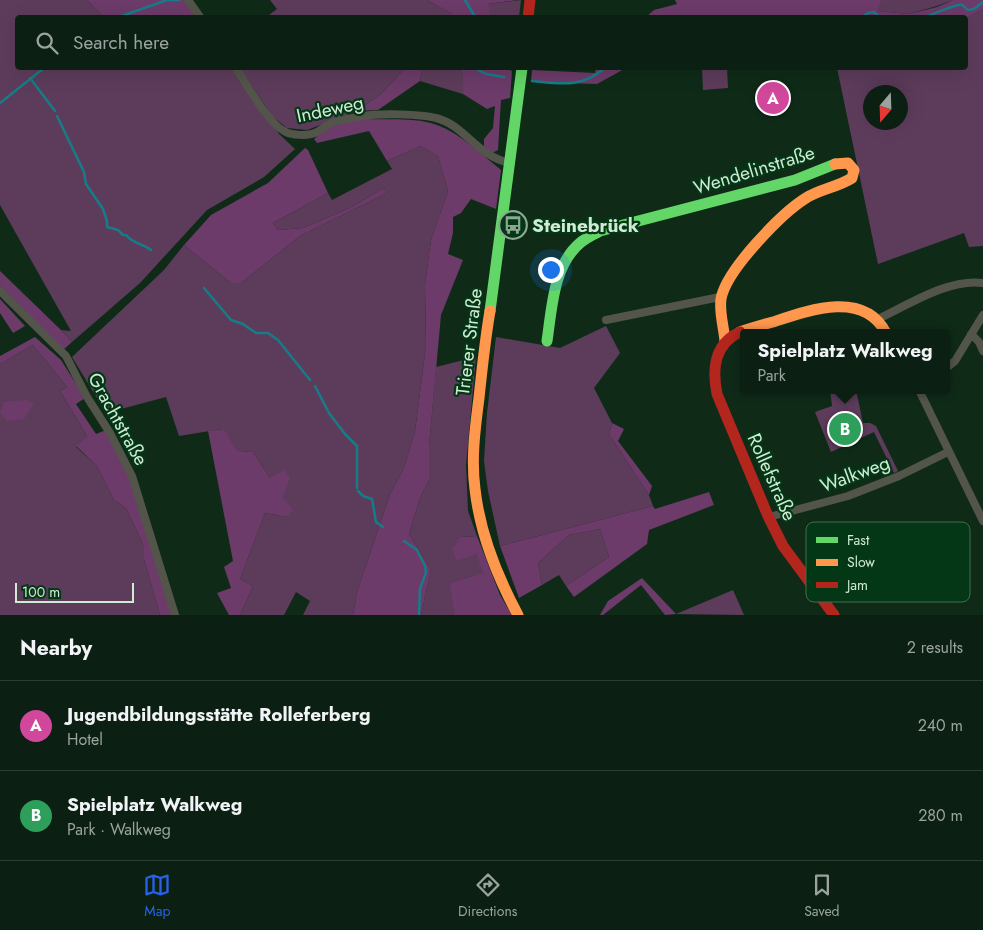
<!DOCTYPE html>
<meta charset="utf-8">
<style>
:root{--surface:#0b2012;--page:#192d20;--text:#f1f3f6;--muted:#9aa39f;--line:#2b3e32;--accent:#2563eb}
body{margin:0;font-family:Jost,sans-serif;background:var(--page);color:var(--text)}
.compass{position:absolute;left:863px;top:85px;width:45px;height:45px;border-radius:50%;background:var(--surface);box-shadow:0 5px 20px #0002;rotate:199deg}
.scale{position:absolute;left:15px;bottom:12px;width:119px;box-sizing:border-box;padding-left:5px;border:2px solid #d0ead4;border-top:0;font-size:14px;line-height:18px;white-space:nowrap;color:#d0ead4;-webkit-text-stroke:4px #033715;paint-order:stroke}
.you{position:absolute;left:550px;top:269px;width:18px;height:18px;margin:-12px;border:4px solid #fff;border-radius:50%;background:#1a73e8;box-shadow:0 0 0 8px #1a73e833}
.badge{display:grid;place-items:center;width:32px;height:32px;border-radius:50%;background:var(--accent);color:#fff;font-size:16px;font-weight:700}
.pin{position:absolute;translate:-50% -50%;border:2px solid #fff;box-shadow:0 1px 5px #0006}
.popup{position:absolute;left:740px;top:329px;width:210px;height:65px;box-sizing:border-box;display:grid;place-content:center;border-radius:5px;background:var(--surface);filter:drop-shadow(0 1px 4px #0005);font-size:16px;white-space:nowrap;color:var(--muted)}
.popup b{font-size:19px;color:var(--text)}
.popup::after{content:'';position:absolute;left:50%;top:100%;margin-left:-10px;border:10px solid transparent;border-top-color:var(--surface)}
.list{margin:0;padding:0;list-style:none}
h2{display:flex;justify-content:space-between;align-items:center;height:65px;margin:0;padding:0 20px;font-size:21px}
h2 small{font-size:16px;font-weight:400;color:var(--muted)}
.list li{display:grid;grid-template-columns:32px 1fr auto;gap:15px;align-items:center;box-sizing:border-box;height:90px;padding:0 20px;border-top:1px solid var(--line)}
.list b{display:block;font-size:19px;white-space:nowrap}
.list p{margin:0;font-size:16px;white-space:nowrap;color:var(--muted)}
.list em{font-size:16px;font-style:normal;color:var(--muted)}
.icon{flex:none;width:28px;height:28px;fill:none;stroke:currentColor;stroke-width:2;stroke-linecap:round;stroke-linejoin:round}
.map{position:relative;flex:none;width:983px;height:615px;overflow:hidden}
.search{position:absolute;background:var(--surface);box-shadow:0 5px 20px #0002;left:15px;right:15px;top:15px;height:55px;display:flex;align-items:center;gap:12px;box-sizing:border-box;padding:0 18px;border-radius:5px;color:var(--muted);font-size:19px}
.sheet{height:245px;background:var(--surface)}
nav{display:flex;justify-content:space-around;align-items:center;box-sizing:border-box;height:70px;border-top:1px solid var(--line);background:var(--surface);font-size:14px;color:var(--muted)}
nav a{display:grid;justify-items:center;gap:2px}
nav .on{color:var(--accent)}
.map>svg:first-child{display:block}
.green{fill:#5d3c5b;fill-rule:evenodd}
.forest{fill:#6c3b69}
.lines{fill:none;stroke-linecap:round;stroke-linejoin:round}
.stream{stroke:#177c88;stroke-width:2.5}
.street{stroke:#53554b;stroke-width:8}
.fast{stroke:#63d668;stroke-width:11}
.slow{stroke:#ff974d;stroke-width:11}
.jam{stroke:#b3261e;stroke-width:11}
.labels{text-anchor:middle;dominant-baseline:central;stroke-width:4.5;stroke-linejoin:round;paint-order:stroke}
.street-label{font-size:19px;fill:#d0ead4;stroke:#033715}
.poi-label{font-size:19px;font-weight:bold;fill:#d0ead4;stroke:#033715;text-anchor:start}
.key{fill:#033715;stroke:#406d4e;stroke-width:1}
.key-label{font-size:14px;fill:#d0ead4}
</style>
<div class="map">
<svg width="983" height="615" viewBox="0 0 983 615">
<rect width="100%" height="100%" fill="#0f2b18"/>
<path class="green" d="M0 0H87L103 17 18 18V68H233L279 134 295 149 264 177 207 210 140 283 72 342 61 330 71 331 0 205Z
M270 0H427L452 14V17L265 18 277 9Z
M521 0 519 17H491L487 4Z
M882 0H953L937 6 909 14 876 11Z
M983 9V246L969 247 964 233 878 264 837 68H966V19ZM870 92H900V122H870Z
M240 68H405L382 93 357 111 307 130 287 128 272 116Z
M422 68H459L463 74V94L420 81Z
M702 68H727L728 88 703 90Z
M421 146 438 156 448 191 431 240 425 284 426 346 415 431 404 468 390 494 357 592 353 615H303L310 601 296 592 284 615H240L253 586 240 579 265 513 288 517 283 498 253 452 238 451 222 429 179 436 166 397 106 413 72 357 164 270 184 245 231 283H241L300 236 387 193 384 188 350 208 303 228 278 230 273 223 328 193 332 200 392 169 387 161Z
M606 326 620 353 594 388 612 423 609 434 649 495 653 506 500 546 488 491 484 461 487 413 496 337 560 348Z
M33 345 67 387 60 391 87 436 76 447 97 466 114 500 126 508 144 546V559L160 615H0V364Z
M476 357 466 465 468 511 477 536 461 537 476 554 484 573 451 583 454 615H421L431 570 409 534 420 498 429 480V446L436 367Z
M830 390H856L863 423H870L876 426 898 471 894 473 874 432 831 452 815 412 832 406Z
M600 529 609 557 566 586 559 575 542 585 538 563 569 535Z
M733 590 744 615 676 614Z"/>
<path class="forest" d="M87 0H185L198 17H103Z
M427 0H518L488 4 491 17 452 18V14Z
M675 0H882L877 11 909 14 937 7 953 0H983V9L966 19 948 17H646L654 10 677 4Z
M405 68H422L420 81 378 110 357 111 382 93Z
M459 68H506L512 71 510 98 501 100 498 150 490 154 484 149V139L493 128 495 106 487 109 463 94V74Z
M596 68H626L597 84 531 82 532 70 595 73Z
M367 119C389 120 416 117 437 125 461 134 481 154 501 170L496 209 471 199 461 213 453 217V233L448 254 463 260 441 315 429 446V480L420 498 409 534 431 570 421 615H353L357 592 390 494 404 468 415 431 426 346 425 284 431 240 448 191 438 156 421 146 387 161 369 131 317 143 314 139 334 123Z
M305 148 308 150 328 193 273 223 278 230 303 228 350 208 384 188 387 193 300 236 241 283H231L184 245 211 215 268 183Z
M0 271 61 330 72 342 63 350 0 286Z
M0 299 25 326 13 333 0 313Z
M35 337 61 360 85 398 76 404 96 434 106 430 130 477 172 615H160L144 559V546L126 508 114 500 97 466 76 446 87 436 60 391 67 387 33 345 0 364V356Z
M26 400 34 404 24 419 7 421 0 413 4 402Z
M612 423 624 429 618 441 652 486 649 495 609 434Z
M223 429 238 451 253 452 270 478 284 470 290 477 283 498 293 510 288 517 265 513 240 579 253 586 240 615H229L217 593 231 588 224 567 233 561 208 431Z
M709 492 714 505 649 530 647 544 574 597 566 586 609 557 600 529 569 535 538 563 542 585 519 598 500 546 653 506 655 509Z
M477 536 500 595 512 615H454L450 583 483 573 476 554 457 561 452 549 461 537Z
M642 578 676 614 665 615 641 585 603 615H600L608 601Z"/>
<g class="lines">
<path class="stream" d="M465 0 474 15 480 18
M116 18 167 0H179
M861 18 868 13 874 12 880 18
M911 18 915 16 923 18
M924 18C930 15 959 3 962 5 965 6 966 9 968 10L974 9 983 2
M475 68 486 74 504 77
M30 78 55 111
M532 81C562 84 581 88 605 68
M0 103 44 68
M57 116 84 172 86 184 103 209 107 221V227L118 230 123 235H126C133 244 142 243 151 250
M204 288 231 320 243 324 256 333H268L278 340 310 380
M315 386 329 413 345 434 357 446V488
M358 491 363 496 372 499 376 522 383 527
M404 541 417 550 425 566 426 572 420 589 419 615"/>
<path class="street" d="M188 0 201 18
M236 68C246 83 268 123 284 131 291 136 310 136 317 132 323 129 327 124 334 122 343 119 354 118 364 116 379 113 421 114 436 118 465 125 476 156 510 163
M0 291 66 356 87 397 110 433 132 476 175 615
M878 319C908 305 949 278 983 283
M606 320 720 297
M971 334 979 342 983 351
M946 368 955 361 983 315
M919 390 983 521
M769 517 848 496 899 476 948 452"/>
<path class="fast" d="M490 311 522 68
M547 341C552 308 553 266 580 243 586 238 593 235 600 231L795 180 835 164"/>
<path class="slow" d="M490 311C485 340 482 369 479 398 475 429 471 459 475 489 480 534 497 576 518 615
M740 332C751 328 762 325 773 322 809 310 864 290 886 333
M725 341C724 328 719 312 721 299 726 270 782 213 806 198 820 189 838 187 852 178L854 170 848 163 835 164"/>
<path class="jam" d="M528 18 530 0
M740 332C714 344 712 369 717 394L768 516 783 546 834 615"/>
</g>
<defs>
<symbol id="bus-ring" viewBox="-11 -11 22 22"><circle r="9.5" fill="#033715" stroke="#8ca792" stroke-width="1.5"/><path d="M-5-6H5V4H4V6H2V4H-2V6H-4V4H-5ZM-3.5-4V0h7V-4ZM-3.5 1.2v1.5H-2V1.2ZM2 1.2v1.5H3.5V1.2Z" fill="#8ca792"/></symbol>
</defs>
<g fill-rule="evenodd">
<use href="#bus-ring" x="497" y="209" width="32" height="32"/>
</g>
<g class="labels">
<g class="street-label">
<text transform="translate(330 109) rotate(-12)">Indeweg</text>
<text transform="translate(754 170) rotate(-17)">Wendelinstraße</text>
<text transform="translate(469 342) rotate(-83)">Trierer Straße</text>
<text transform="translate(118 419) rotate(61)">Grachtstraße</text>
<text transform="translate(855 474) rotate(-20)">Walkweg</text>
<text transform="translate(772 477) rotate(66)">Rollefstraße</text>
</g>
<g class="poi-label">
<text x="532" y="225">Steinebrück</text>
</g>
</g>
<rect x="806" y="522" width="164" height="80" rx="8" class="key"/>
<rect x="816" y="537" width="22" height="6" fill="#63d668"/>
<rect x="816" y="559" width="22" height="7" fill="#ff974d"/>
<rect x="816" y="582" width="22" height="6" fill="#b3261e"/>
<g class="key-label">
<text x="847" y="545">Fast</text>
<text x="847" y="567">Slow</text>
<text x="847" y="590">Jam</text>
</g>
</svg>
<svg class="compass" viewBox="-18 -18 36 36"><path d="M0-13l5 13h-10z" fill="#e53935"/><path d="M0 13l5-13h-10z" fill="#9aa39f"/></svg>
<div class="scale">100 m</div>
<div class="you"></div>
<div class="pin badge" style="left:773px;top:98px;background:#d1479c">A</div>
<div class="pin badge" style="left:845px;top:429px;background:#2e9e5b">B</div>
<div class="popup"><b>Spielplatz Walkweg</b>Park</div>
<div class="search"><svg class="icon" aria-label="search" viewBox="0 0 24 24"><circle cx="10" cy="10" r="6"/><path d="M15 15l6 6"/></svg>Search here</div>
</div>
<section class="sheet">
<h2>Nearby<small>2 results</small></h2>
<ul class="list">
<li><span class="badge" style="background:#d1479c">A</span><div><b>Jugendbildungsstätte Rolleferberg</b><p>Hotel</p></div><em>240 m</em></li>
<li><span class="badge" style="background:#2e9e5b">B</span><div><b>Spielplatz Walkweg</b><p>Park · Walkweg</p></div><em>280 m</em></li>
</ul>
</section>
<nav>
<a class="on"><svg class="icon" aria-label="map" viewBox="0 0 24 24"><path d="M3 6l6-2 6 2 6-2v14l-6 2-6-2-6 2zM9 4v14M15 6v14"/></svg>Map</a>
<a><svg class="icon" aria-label="directions" viewBox="0 0 24 24"><path d="M12 3l9 9-9 9-9-9zM9 14v-3h6M13 9l2 2-2 2"/></svg>Directions</a>
<a><svg class="icon" aria-label="saved" viewBox="0 0 24 24"><path d="M7 4h10v16l-5-4-5 4z"/></svg>Saved</a>
</nav>
